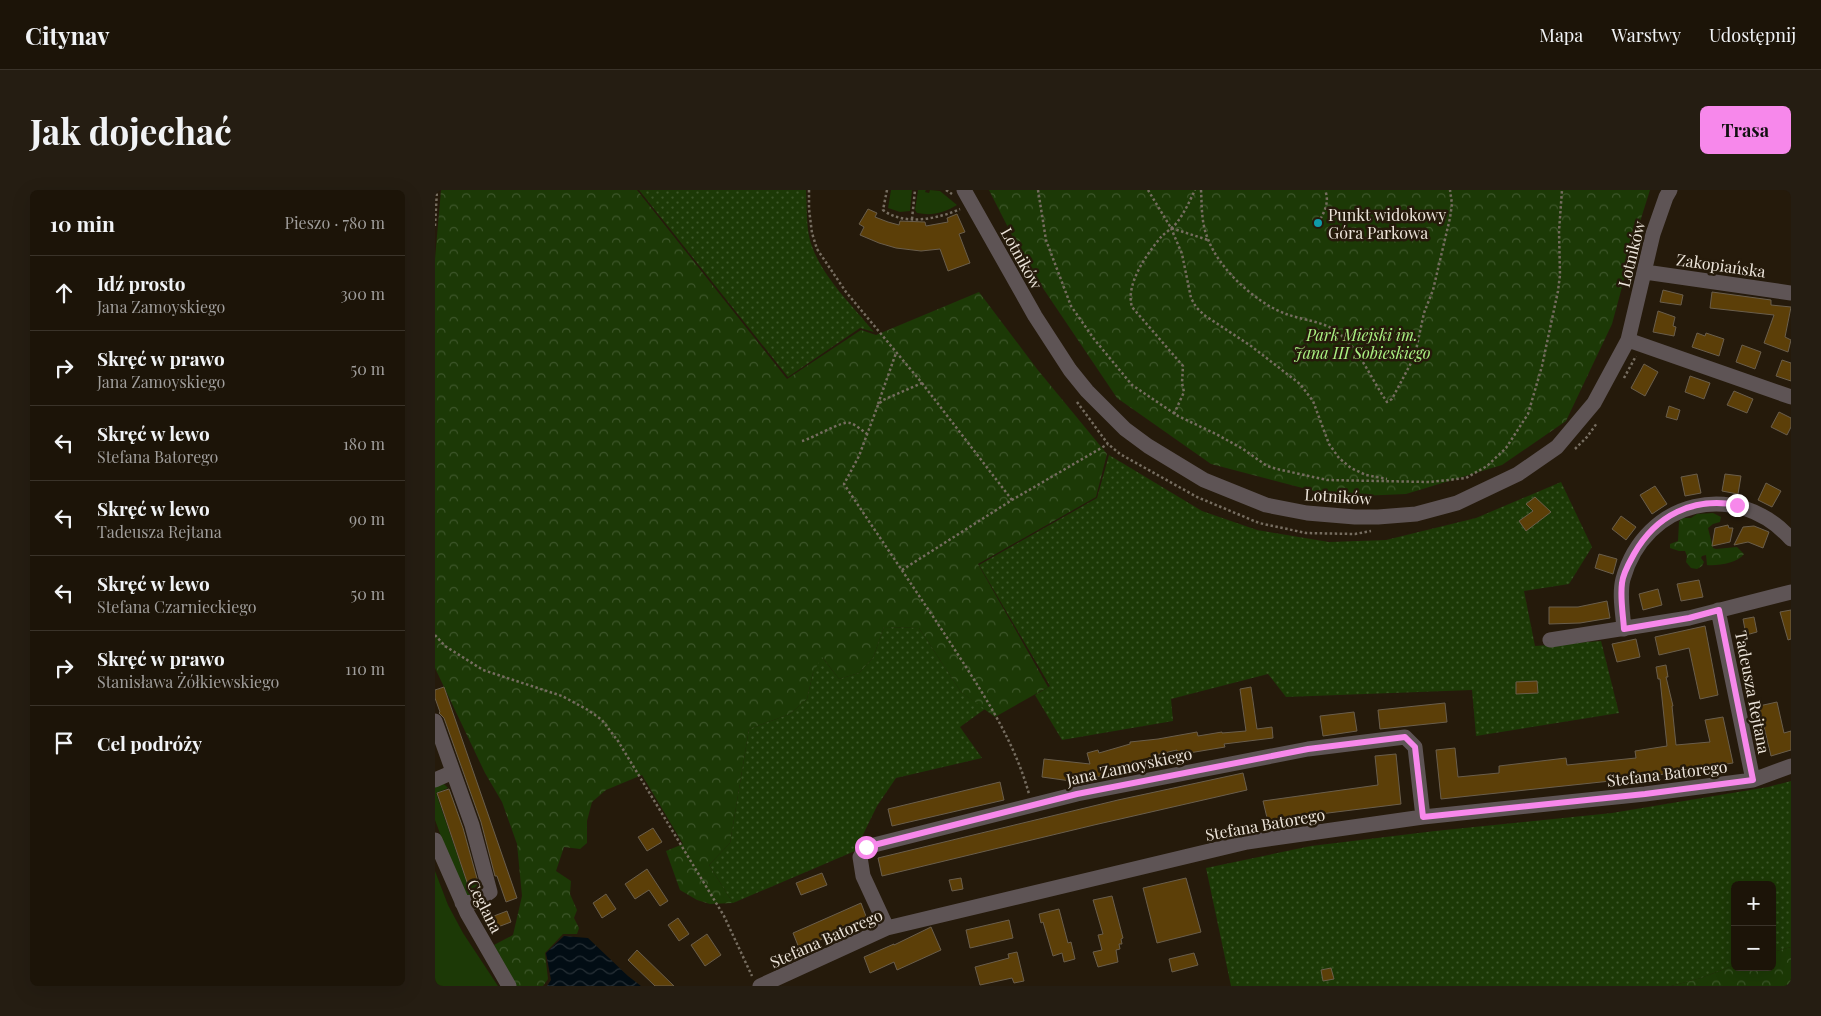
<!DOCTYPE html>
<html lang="pl">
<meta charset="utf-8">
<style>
:root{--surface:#1c1408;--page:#251d12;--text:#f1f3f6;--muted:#a09e9c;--line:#3a3329;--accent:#f788eb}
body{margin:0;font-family:"Playfair Display",serif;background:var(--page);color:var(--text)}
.controls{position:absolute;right:15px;bottom:15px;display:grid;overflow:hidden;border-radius:8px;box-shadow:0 5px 20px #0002}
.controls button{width:45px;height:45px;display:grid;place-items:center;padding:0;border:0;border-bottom:1px solid var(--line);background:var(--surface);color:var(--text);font:25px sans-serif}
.stop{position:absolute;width:15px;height:15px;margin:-11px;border:4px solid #f788eb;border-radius:50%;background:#fff}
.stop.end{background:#f788eb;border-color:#fff;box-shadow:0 1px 5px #0008}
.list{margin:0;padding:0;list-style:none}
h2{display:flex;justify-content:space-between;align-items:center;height:65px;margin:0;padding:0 20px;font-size:21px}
h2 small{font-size:16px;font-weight:400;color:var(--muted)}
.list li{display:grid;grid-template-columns:32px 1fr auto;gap:15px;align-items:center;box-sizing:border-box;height:75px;padding:0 20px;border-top:1px solid var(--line)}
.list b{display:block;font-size:19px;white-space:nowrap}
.list p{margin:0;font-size:16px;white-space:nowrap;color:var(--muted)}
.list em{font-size:16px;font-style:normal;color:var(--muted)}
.icon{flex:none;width:28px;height:28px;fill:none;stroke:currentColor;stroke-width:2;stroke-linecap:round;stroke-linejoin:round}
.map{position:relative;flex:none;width:1356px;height:796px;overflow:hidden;border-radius:8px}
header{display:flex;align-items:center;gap:30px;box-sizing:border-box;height:70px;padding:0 25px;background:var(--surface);border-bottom:1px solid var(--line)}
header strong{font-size:24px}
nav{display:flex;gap:28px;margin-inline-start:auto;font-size:18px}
.intro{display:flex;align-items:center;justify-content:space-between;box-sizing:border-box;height:120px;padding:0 30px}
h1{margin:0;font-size:35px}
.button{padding:12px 22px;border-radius:8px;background:var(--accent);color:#111;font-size:18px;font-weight:700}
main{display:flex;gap:30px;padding:0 30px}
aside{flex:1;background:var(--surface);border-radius:8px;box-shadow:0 5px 20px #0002}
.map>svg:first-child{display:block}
.grass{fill:#1c3906}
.forest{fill:url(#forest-crowns)}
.park{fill:url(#park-dots)}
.water{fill:url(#water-waves)}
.building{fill:#5c3f08;stroke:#6a5e4c}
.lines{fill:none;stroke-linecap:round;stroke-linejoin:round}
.path{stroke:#766d60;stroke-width:2.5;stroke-dasharray:2.5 2.5;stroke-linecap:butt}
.minor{stroke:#5e5455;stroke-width:15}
.route{stroke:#f788eb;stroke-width:6}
.culture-dot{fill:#0f9aa8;stroke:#251a0b;stroke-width:2}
.labels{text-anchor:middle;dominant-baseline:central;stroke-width:5;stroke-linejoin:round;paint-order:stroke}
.poi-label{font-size:16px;fill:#ede5db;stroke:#251a0b;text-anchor:start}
.street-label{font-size:16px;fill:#ede5db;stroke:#251a0b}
.park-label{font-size:16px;font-style:italic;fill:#abf283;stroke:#251a0b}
</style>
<header>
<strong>Citynav</strong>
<nav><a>Mapa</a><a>Warstwy</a><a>Udostępnij</a></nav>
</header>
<div class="intro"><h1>Jak dojechać</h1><a class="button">Trasa</a></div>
<main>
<aside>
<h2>10 min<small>Pieszo · 780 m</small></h2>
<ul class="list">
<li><svg class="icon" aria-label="ahead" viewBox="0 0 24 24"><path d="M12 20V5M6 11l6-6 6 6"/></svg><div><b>Idź prosto</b><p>Jana Zamoyskiego</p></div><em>300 m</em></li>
<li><svg class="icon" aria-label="right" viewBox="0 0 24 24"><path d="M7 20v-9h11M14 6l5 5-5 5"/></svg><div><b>Skręć w prawo</b><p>Jana Zamoyskiego</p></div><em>50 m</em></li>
<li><svg class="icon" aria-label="left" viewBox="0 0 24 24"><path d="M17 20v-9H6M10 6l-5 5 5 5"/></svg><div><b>Skręć w lewo</b><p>Stefana Batorego</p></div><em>180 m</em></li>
<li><svg class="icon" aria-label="left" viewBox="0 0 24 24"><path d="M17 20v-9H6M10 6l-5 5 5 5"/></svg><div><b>Skręć w lewo</b><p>Tadeusza Rejtana</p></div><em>90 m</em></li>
<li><svg class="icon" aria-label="left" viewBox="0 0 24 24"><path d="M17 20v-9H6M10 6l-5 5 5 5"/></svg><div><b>Skręć w lewo</b><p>Stefana Czarnieckiego</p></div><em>50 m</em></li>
<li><svg class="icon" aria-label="right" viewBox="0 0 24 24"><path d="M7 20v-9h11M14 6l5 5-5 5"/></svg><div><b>Skręć w prawo</b><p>Stanisława Żółkiewskiego</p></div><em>110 m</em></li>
<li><svg class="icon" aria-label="arrive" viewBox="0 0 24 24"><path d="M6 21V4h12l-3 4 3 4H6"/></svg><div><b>Cel podróży</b></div></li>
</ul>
</aside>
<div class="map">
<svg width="1356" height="796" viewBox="0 0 1356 796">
<defs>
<pattern id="forest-crowns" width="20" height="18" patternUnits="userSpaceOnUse" patternTransform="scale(1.25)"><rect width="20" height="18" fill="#1c3906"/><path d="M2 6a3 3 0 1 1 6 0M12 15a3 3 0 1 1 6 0" fill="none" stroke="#3d562a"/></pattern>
<pattern id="park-dots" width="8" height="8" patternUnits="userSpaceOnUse" patternTransform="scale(1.25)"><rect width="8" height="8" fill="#1c3906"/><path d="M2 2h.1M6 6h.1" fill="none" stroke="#3d562a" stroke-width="1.8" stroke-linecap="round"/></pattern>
<pattern id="water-waves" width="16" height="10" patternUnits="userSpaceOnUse" patternTransform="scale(1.25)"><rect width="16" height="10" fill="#020d14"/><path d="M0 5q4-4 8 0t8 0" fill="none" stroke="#273036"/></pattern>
</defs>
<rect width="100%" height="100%" fill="#251a0b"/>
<path class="grass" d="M456 0H477L475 21 465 22 453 18Z
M483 0H491L490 2 494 3 495 0 505 1 522 15C509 23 497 26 482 23L480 20Z
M0 594H9L13 598 1 603 33 696 49 691 48 698 42 703 32 706 19 681 0 630Z
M0 681 13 715 28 743 63 796H0Z"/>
<path class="forest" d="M6 0H202L352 189 426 140 441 145 544 102 602 179 672 264 661 307 543 374 613 497 560 527 526 502 484 438 449 437 438 468 424 483 404 489 388 468 378 483 372 509 355 524 314 539 295 653 274 675 298 713 275 714 262 710 245 700 231 661 248 654 207 585 171 600 157 612 152 631V653L145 659 129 657 121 681 136 691 135 704 142 720 139 728 144 738 142 744H128L110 763 113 789 108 796H81L59 755 78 745 87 706 82 654 67 612 50 583 0 478V69Z
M554 0H1215L1203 38 1177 134 1131 231 1067 275 971 304 902 307 776 274 682 208 591 73Z
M1278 323 1286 327 1285 332 1278 334 1273 338 1278 358 1281 359 1302 357 1309 364C1303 373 1283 376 1272 375L1271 365 1267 366 1266 368 1269 372 1267 376 1262 379 1256 378 1251 372 1252 366 1250 361H1244L1235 358V354L1243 351 1244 332 1247 328H1256L1262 324Z
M1356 757V796H1236L1266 788 1300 775V777H1337V762Z"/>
<path class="park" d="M204 0H371C372 16 371 35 375 50 384 84 418 116 439 142L425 138 353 187Z
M674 265 767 321 822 340 894 352 951 350 1041 328 1126 292 1157 357 1134 394 1089 401 1100 456 1166 451 1184 523 1041 546 1037 500 851 507 833 484 736 509 738 531 627 550 600 505 615 496 544 375 662 308Z
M449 437 484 438 526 502 550 519 525 537 547 568 461 588 442 616 420 661 298 713 274 675 295 653 314 539 355 524 372 509 378 483 387 467 404 489 424 483 438 468Z
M1356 591V757L1337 762V695H1300V775L1266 788 1236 796H796L771 678 876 656 1000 641 1177 623 1333 597Z"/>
<path class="water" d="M129 746 153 748 193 786 206 796H112L116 790 111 763Z"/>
<path class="building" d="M433 19 442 23 440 27 453 32 464 35 465 31 490 32 491 36 513 32 512 28 522 24 530 42 524 44 535 73 513 81 505 59 486 61 461 58 444 53 425 45 429 37 424 34Z
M1228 100 1248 105 1246 115 1225 112Z
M1277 102 1336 110V115L1356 117 1350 147 1356 150 1353 162 1329 153 1339 125 1275 118Z
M1223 121 1240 127 1238 136 1241 137 1239 146 1218 142Z
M1262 143 1270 146 1271 143 1289 149 1284 166 1257 157Z
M1307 155 1326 162 1320 179 1301 172Z
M1347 170 1356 173V191L1341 186Z
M1209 174 1223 182 1210 206 1196 198Z
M1255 186 1275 193 1269 209 1250 202Z
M1299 201 1318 209 1312 223 1292 215Z
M1234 216 1245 220 1242 230 1231 227Z
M1344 222 1356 228V237L1352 245 1336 237Z
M1262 284 1266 303 1250 306 1246 287Z
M1290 284 1306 286 1303 304 1287 301Z
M1331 293 1346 301 1337 317 1323 310Z
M1220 296 1232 314 1217 324 1205 305Z
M1100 307 1116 322 1091 341 1084 331 1098 321 1091 314Z
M1186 326 1201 337 1191 350 1177 339Z
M1293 335 1294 338H1298L1295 352 1277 356 1280 338Z
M1319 336 1334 342 1328 358 1313 352 1299 355 1308 337Z
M1164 364 1182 369 1178 384 1160 378Z
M1264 390 1268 407 1246 411 1242 394Z
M1223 399 1227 415 1208 420 1204 404Z
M1172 411 1175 428 1145 433 1114 434V417H1143Z
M1356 420V449L1353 450 1345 422Z
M1319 427 1322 442 1311 445 1308 429Z
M1270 436 1283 505 1265 509 1254 458 1224 465 1220 447Z
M1201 449 1205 467 1182 472 1177 454Z
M1231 475 1233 487H1231L1238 516H1237L1241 555 1275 552 1270 530 1288 527 1298 573 1204 588 1006 609 1001 560 1020 558 1023 587 1064 583V576L1131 568 1132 575 1201 568 1200 561 1232 556 1225 489H1223L1221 477Z
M1102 491 1103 503 1081 504V492Z
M9 497 82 708 71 712 62 686H60L46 632 9 528 4 523 5 522 0 508V500Z
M816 497 822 539 837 537 838 548 789 554 790 557 742 565V560L720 565 721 573 696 577 697 580 686 583 685 581 643 592 607 587 609 569 655 574 652 563 663 560 664 563 695 554V552L723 549 762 542 763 546 787 542V543L811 541 805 499Z
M1342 512 1349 543 1356 541V560L1336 566 1324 516Z
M1010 513 1012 532 945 539 943 520Z
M919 522 922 541 888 546 885 526Z
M961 564 966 614 893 623 833 632 828 611 943 595 940 566Z
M808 583 812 600 659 635 447 686 443 668 683 610Z
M565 592 569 610 457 636 453 619Z
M14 599 28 638 43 692 33 695 2 603Z
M218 638 227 652 212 661 203 647Z
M212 679 233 711 225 716 214 700 200 709 190 694Z
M387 683 392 695 366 705 361 693Z
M526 688 528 699 517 701 514 690Z
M751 688 766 742 722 753 708 698Z
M171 704 181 719 167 728 158 713Z
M677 706 688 748 686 749 687 754H684L685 759 681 760 683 772 663 777 658 762 667 760 663 745 668 744 658 710Z
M426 713 432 729 421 734 422 735 401 742 402 743 385 750 364 758 358 743Z
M624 719 633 753 636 752 640 769 629 772 627 763 618 766 608 732 606 733 604 724Z
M72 721 76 732 55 740 51 729Z
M243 728 254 744 244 751 233 735Z
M574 730 578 748 535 758 531 740Z
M496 737 506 760 462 780 459 772 435 783 429 767 459 754V755Z
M272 744 286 765 270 776 256 755Z
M202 760 239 796H220L193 770Z
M582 762 589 791 579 793 577 788 545 795 540 777 574 768 573 764Z
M759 763 763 775 737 782 734 769Z
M896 778 899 789 888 791 886 780Z"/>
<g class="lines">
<path class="path" d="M374 0V19L377 43 382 59 411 102 487 193 448 210 443 215 424 266 409 294C443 345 477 395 511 446 543 496 578 546 594 604
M452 0 448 20C469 36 503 29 525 19
M511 0 517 4
M603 0 611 50 636 116 659 149 697 195 743 226 781 244 808 259 832 276 842 279 892 290 995 292 1031 288 1052 276 1071 258 1093 224 1107 176 1123 101 1125 85 1124 41 1127 0
M713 0 736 38 773 50
M766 0C767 16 766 33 773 49 784 79 821 113 851 124 867 130 887 131 901 141 925 159 936 189 952 212L957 209 976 173 981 160 989 123 998 100 1015 28 1017 14 1015 0
M477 29 480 0
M883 33C889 23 895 12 890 0
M0 36 2 0
M736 38 747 64 756 108 761 117 769 125 816 156 865 194 878 211 894 254 904 268 916 278 931 285 952 289
M1189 188 1201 166
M487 193 577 310
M642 212 673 254 685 264 762 307 824 333 871 343 920 344 936 341
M443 214 461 163
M739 224 749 202 747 193 748 176 697 117C690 94 712 64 726 47 731 42 739 37 743 31 750 22 755 10 760 0
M367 251C379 248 407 230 415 233 421 235 427 240 432 244
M1140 259 1152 247 1162 233
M467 380 577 310 673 254
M0 445 10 456 48 480 127 506 153 520 167 530 183 551 289 726 317 786"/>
<path class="minor" d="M529 0 600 126 635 180 652 201 690 239 713 256 769 290 831 315 872 323 920 327H943L981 324 1022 313 1083 284 1122 257 1159 213 1193 150 1218 44 1231 7 1235 0
M1210 82 1356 103
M1193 150 1356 207
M1283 420 1318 590
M1189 439C1188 424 1184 404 1188 389 1210 310 1301 288 1356 349
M1115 450 1254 428 1356 402
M0 531 37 635 55 702 41 712 27 713
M0 590 18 582
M0 650 32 723 74 796
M452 738 428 686 425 667 431 657 642 604 873 559 970 547 980 557 988 627
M325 796 452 738 812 652 988 627 1210 604 1318 590 1356 576"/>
</g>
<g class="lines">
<path class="route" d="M431 657 642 604 873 559 970 547 980 557 988 627 1210 604 1318 590 1284 420 1254 428 1189 439C1188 424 1185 408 1187 393 1188 383 1194 373 1199 364 1221 325 1258 307 1302 315"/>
</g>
<circle class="culture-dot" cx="883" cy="33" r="5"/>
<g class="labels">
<g class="poi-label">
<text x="893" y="24">Punkt widokowy<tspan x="893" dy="18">Góra Parkowa</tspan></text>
</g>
<g class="street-label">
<text transform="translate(1196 64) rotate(-76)">Lotników</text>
<text transform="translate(587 68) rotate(61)">Lotników</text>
<text transform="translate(1286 75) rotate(8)">Zakopiańska</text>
<text transform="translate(903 306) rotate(4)">Lotników</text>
<text transform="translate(1318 502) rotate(79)">Tadeusza Rejtana</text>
<text transform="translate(694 576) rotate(-12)">Jana Zamoyskiego</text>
<text transform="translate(1232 583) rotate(-7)">Stefana Batorego</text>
<text transform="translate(830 634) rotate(-10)">Stefana Batorego</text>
<text transform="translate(50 716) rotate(63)">Ceglana</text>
<text transform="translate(391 748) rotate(-24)">Stefana Batorego</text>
</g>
<g class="park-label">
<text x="927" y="144">Park Miejski im.<tspan x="927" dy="18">Jana III Sobieskiego</tspan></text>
</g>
</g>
</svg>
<div class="controls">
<button>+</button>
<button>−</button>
</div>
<div class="stop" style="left:431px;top:657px"></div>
<div class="stop end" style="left:1302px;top:315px"></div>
</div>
</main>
